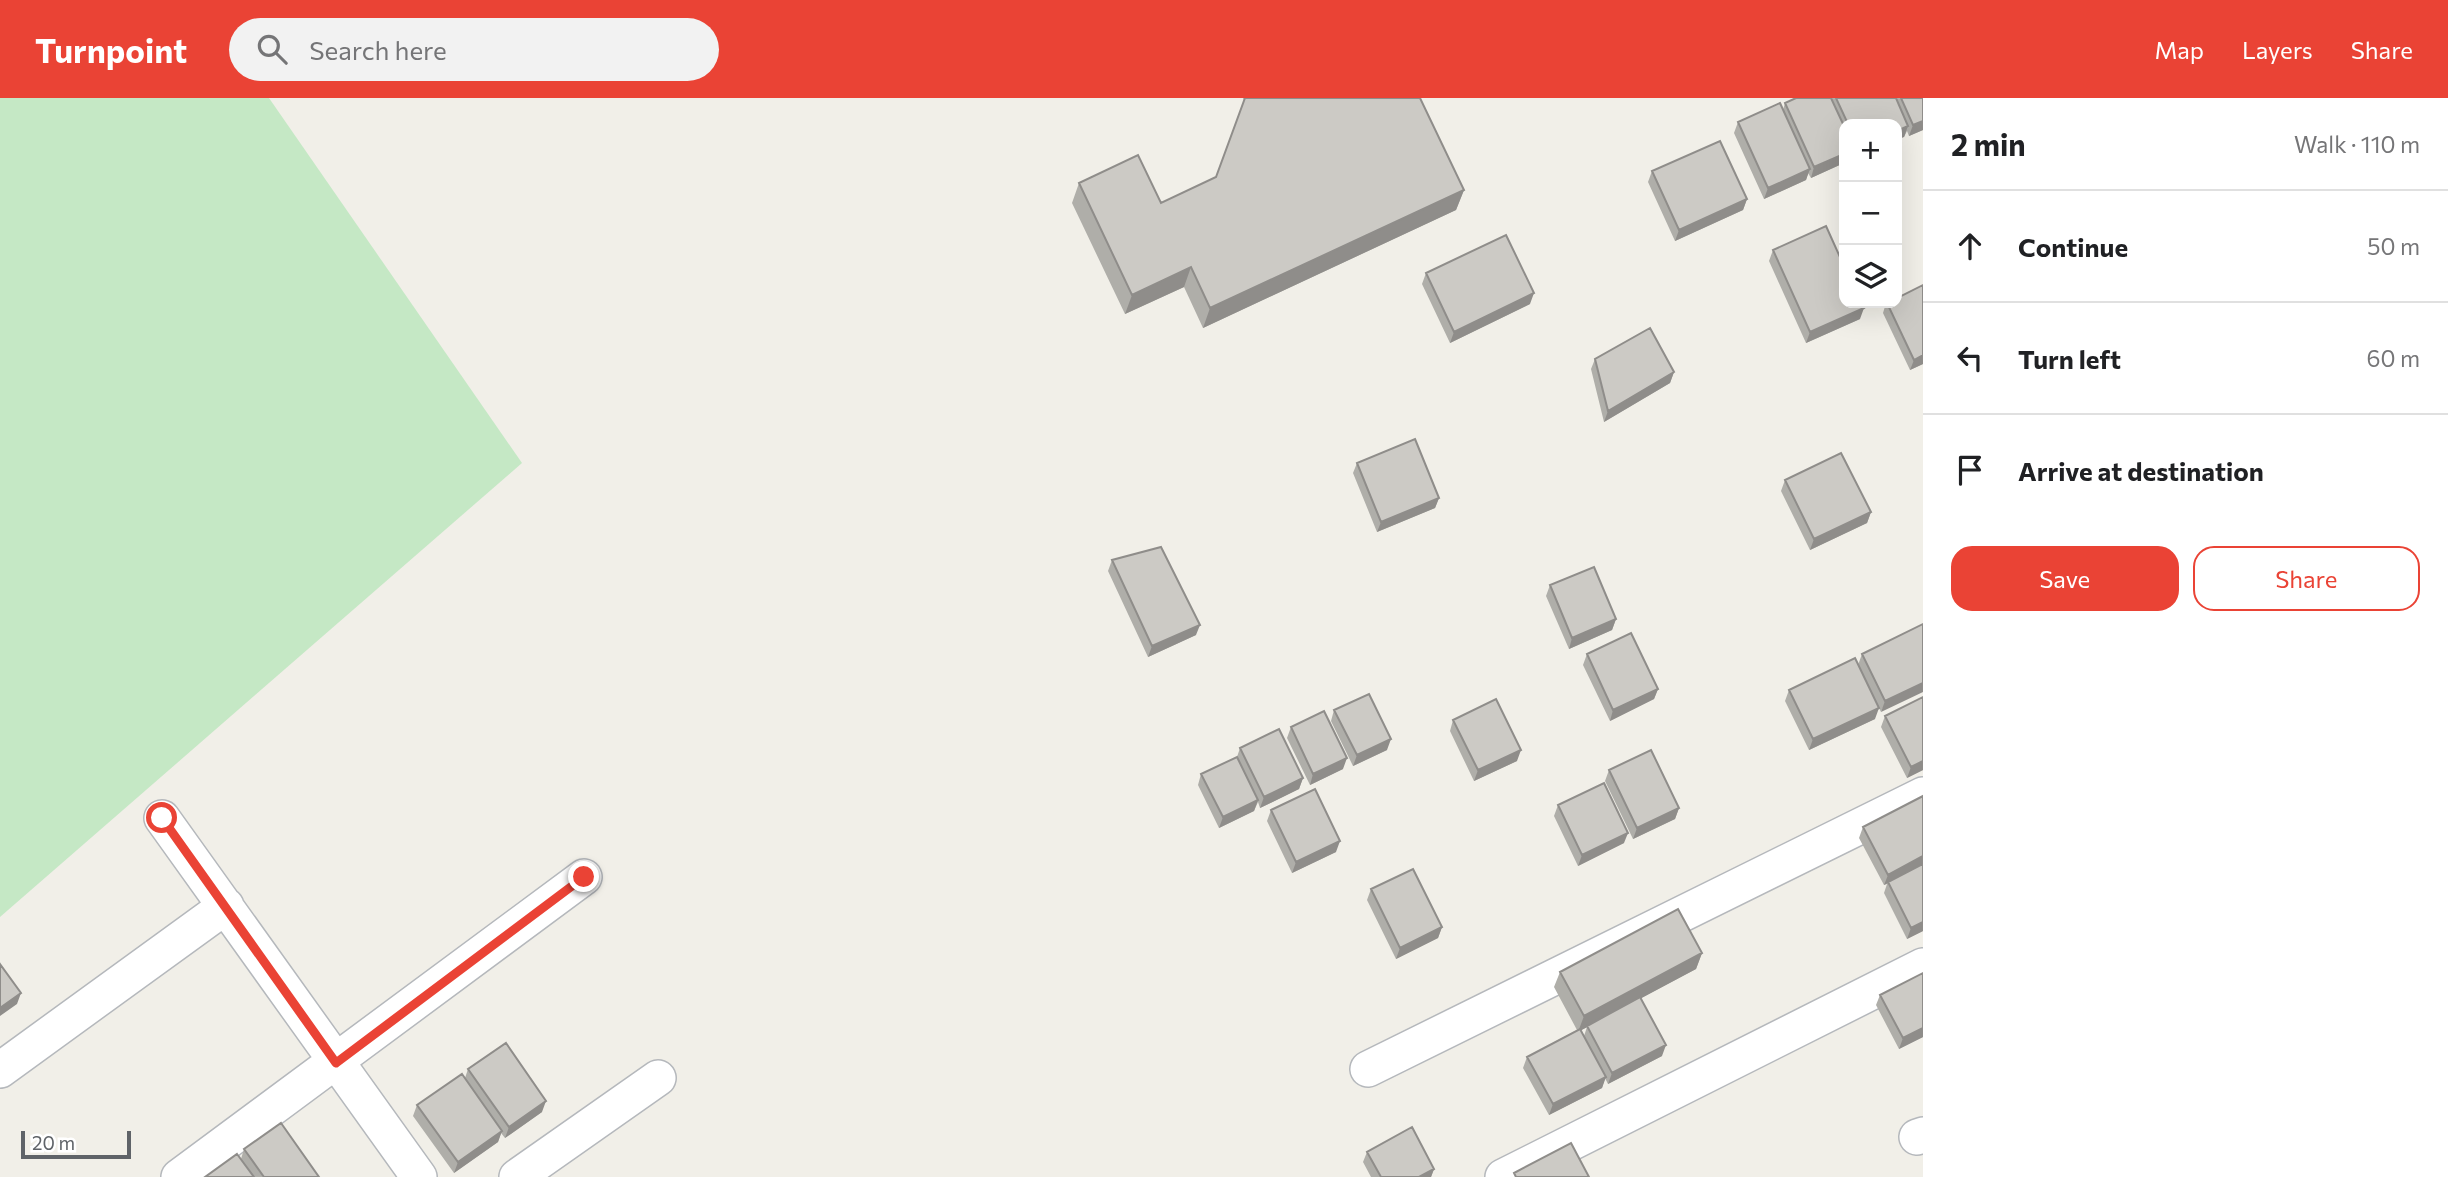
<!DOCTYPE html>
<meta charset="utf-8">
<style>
:root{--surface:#fff;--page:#f2f2f2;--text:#202124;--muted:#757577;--line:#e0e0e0;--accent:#ea4335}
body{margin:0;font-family:Commissioner,sans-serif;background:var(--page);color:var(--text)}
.controls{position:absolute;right:21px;top:21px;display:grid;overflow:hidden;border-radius:14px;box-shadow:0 7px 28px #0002}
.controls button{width:63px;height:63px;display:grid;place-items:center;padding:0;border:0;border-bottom:2px solid var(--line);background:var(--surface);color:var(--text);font:35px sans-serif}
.scale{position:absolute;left:21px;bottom:18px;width:110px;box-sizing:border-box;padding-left:7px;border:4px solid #5f6368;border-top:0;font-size:19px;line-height:24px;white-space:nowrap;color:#5f6368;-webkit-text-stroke:5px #fff;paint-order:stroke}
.stop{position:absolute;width:21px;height:21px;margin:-16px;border:5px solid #ea4335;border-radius:50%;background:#fff}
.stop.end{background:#ea4335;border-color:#fff;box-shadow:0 2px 7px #0008}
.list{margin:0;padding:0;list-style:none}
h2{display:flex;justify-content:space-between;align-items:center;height:91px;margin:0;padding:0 28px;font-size:30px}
h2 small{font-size:23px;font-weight:400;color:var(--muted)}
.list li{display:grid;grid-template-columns:46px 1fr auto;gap:21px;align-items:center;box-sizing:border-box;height:112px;padding:0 28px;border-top:2px solid var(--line)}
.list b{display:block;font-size:26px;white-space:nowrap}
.list em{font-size:23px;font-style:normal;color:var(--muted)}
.actions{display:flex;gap:14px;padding:21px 28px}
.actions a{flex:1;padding:16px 0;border:2px solid var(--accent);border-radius:21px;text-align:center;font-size:24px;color:var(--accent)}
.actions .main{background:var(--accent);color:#fff}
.icon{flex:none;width:38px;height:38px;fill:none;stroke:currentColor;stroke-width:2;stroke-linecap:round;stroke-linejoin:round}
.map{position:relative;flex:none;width:1923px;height:1079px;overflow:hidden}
header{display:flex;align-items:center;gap:42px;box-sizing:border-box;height:98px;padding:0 35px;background:var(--accent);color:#fff}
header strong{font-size:33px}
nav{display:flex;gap:38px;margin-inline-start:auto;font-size:24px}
.search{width:490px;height:63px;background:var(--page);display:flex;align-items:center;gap:18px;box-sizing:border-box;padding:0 24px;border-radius:38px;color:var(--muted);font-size:26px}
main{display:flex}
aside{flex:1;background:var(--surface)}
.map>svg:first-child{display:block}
.green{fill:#c5e8c5}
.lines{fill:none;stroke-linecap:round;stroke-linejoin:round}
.minor-casing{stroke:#b5b8bc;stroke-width:38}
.minor{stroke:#fff;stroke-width:35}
.wall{fill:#afaea9;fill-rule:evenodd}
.shaded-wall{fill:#8f8d8a}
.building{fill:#cccac5;stroke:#8f8d8a;stroke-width:2}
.route{stroke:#ea4335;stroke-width:9}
</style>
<header>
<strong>Turnpoint</strong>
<div class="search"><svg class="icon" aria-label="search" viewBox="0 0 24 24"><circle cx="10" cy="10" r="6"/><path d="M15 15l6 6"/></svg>Search here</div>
<nav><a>Map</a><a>Layers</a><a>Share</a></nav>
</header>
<main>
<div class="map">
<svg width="1923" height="1079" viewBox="0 0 1923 1079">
<rect width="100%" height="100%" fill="#f1efe8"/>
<path class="green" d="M0 0H269L522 365 0 819Z"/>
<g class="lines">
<defs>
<path id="minor" d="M162 720 419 1079
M1368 971 1923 697
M0 972 226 808
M1917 1039 1923 1037
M179 1079 584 779
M517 1079 658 980
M1503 1079 1923 868"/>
</defs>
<use href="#minor" class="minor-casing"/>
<use href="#minor" class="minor"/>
</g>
<path class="wall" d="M1243 0H1420L1464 92 1456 112 1203 230 1184 189 1125 216 1072 105 1079 85 1161 105 1216 79 1244 2Z
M1796 0H1896L1897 2V0H1923V32L1909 38 1907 33 1904 39 1897 26H1844V65L1811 80 1808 75 1806 82 1764 101 1734 35 1738 24 1783 12 1785 5Z
M1652 73 1747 101 1743 112 1675 143 1648 84Z
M1773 152 1860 221 1806 245 1769 163Z
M1426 175 1530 206 1450 245 1422 186Z
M1886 205 1923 266 1910 272 1883 215Z
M1595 261 1674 274 1670 285 1604 324 1591 271Z
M1357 365 1439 400 1435 410 1377 434 1353 375Z
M1785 382 1871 414 1867 425 1810 452 1781 393Z
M1112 462 1196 537 1148 559 1108 473Z
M1550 487 1616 521 1612 532 1569 551 1546 498Z
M1923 526 1881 614 1864 580 1875 621 1809 652 1785 603 1789 592 1858 567 1862 556Z
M1587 556 1658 591 1654 601 1610 623 1583 567Z
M1334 612 1387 652 1353 668 1331 623Z
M1885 618 1923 672 1907 680 1881 629Z
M1453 622 1517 663 1474 683 1450 633Z
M1291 629 1343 671 1310 687 1287 640Z
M1240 650 1303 680 1299 691 1260 710 1258 704 1254 713 1219 730 1198 687 1201 676 1237 659Z
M1609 672 1679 710 1675 721 1633 741 1605 683Z
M1923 698V833L1907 841 1884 795 1887 786 1884 787 1859 740 1863 729Z
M1558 707 1624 745 1578 768 1554 718Z
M1271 712 1336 754 1292 775 1267 723Z
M1371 791 1442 829 1438 840 1396 861 1367 802Z
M1702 855 1696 871 1641 900 1662 958 1608 986 1605 980 1602 990 1549 1017 1523 970 1527 959 1577 932 1554 889 1560 874ZM1587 929 1584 938 1581 932Z
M1923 875V939L1899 951 1876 907 1880 897Z
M468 971 542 1014 505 1040 501 1035 498 1044 454 1075 413 1018 417 1007 465 980Z
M244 1051 319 1079H205L241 1061Z
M1367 1054 1434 1071 1431 1079H1371L1363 1064Z"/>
<path class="shaded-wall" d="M1923 23V32L1909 38 1913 27Z
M1908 28 1904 39 1897 42V33Z
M1844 56V65L1811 80 1814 69Z
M1810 71 1806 82 1764 101 1768 90Z
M1464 92 1456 112 1203 230 1210 210Z
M1747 101 1743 112 1675 143 1679 132Z
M1191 169 1184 189 1125 216 1132 197Z
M1534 195 1530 206 1450 245 1454 234Z
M1864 210 1860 221 1806 245 1810 234Z
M1923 257V266L1910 272 1914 262Z
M1674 274 1670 285 1604 324 1608 313Z
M1439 400 1435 410 1377 434 1381 424Z
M1871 414 1867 425 1810 452 1814 441Z
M1616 521 1612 532 1569 551 1572 540Z
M1200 527 1196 537 1148 559 1152 548Z
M1923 585V594L1881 614 1885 603Z
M1658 591 1654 601 1610 623 1613 612Z
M1879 610 1875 621 1809 652 1813 641Z
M1391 641 1387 652 1353 668 1357 657Z
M1521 652 1517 663 1474 683 1478 672Z
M1347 660 1343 671 1310 687 1313 676Z
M1923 663V672L1907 680 1911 669Z
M1303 680 1299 691 1260 710 1264 699Z
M1258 702 1254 713 1219 730 1223 719Z
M1679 710 1675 721 1633 741 1637 730Z
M1628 735 1624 745 1578 768 1582 757Z
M1340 743 1336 754 1292 775 1296 764Z
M1923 758V767L1884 787 1888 777Z
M1923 824V833L1907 841 1911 830Z
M1442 829 1438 840 1396 861 1400 850Z
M1702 855 1696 871 1578 934 1584 918Z
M21 895 17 906 0 918V910Z
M1923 930V939L1899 951 1903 940Z
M1666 947 1662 958 1608 986 1612 975Z
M1606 979 1602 990 1549 1017 1553 1006Z
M546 1003 542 1014 505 1040 509 1029Z
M502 1033 498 1044 454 1075 458 1064Z
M1434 1071 1431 1079H1419Z"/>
<path class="building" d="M1245 0H1420L1464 92 1210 210 1191 169 1132 197 1079 85 1138 57 1161 105 1216 79Z
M1796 0H1831L1844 28V56L1814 69 1785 5Z
M1836 0H1896L1908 28 1897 33V26H1848Z
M1901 0H1923V23L1913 27Z
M1780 5 1810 71 1768 90 1738 24Z
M1720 43 1747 101 1679 132 1652 73Z
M1826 128 1844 168V205H1861L1864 210 1810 234 1773 152Z
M1506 137 1534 195 1454 234 1426 175Z
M1923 187V257L1914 262 1887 205H1897V200Z
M1650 230 1674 274 1608 313 1595 261Z
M1415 341 1439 400 1381 424 1357 365Z
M1841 355 1871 414 1814 441 1785 382Z
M1161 449 1200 527 1152 548 1112 462Z
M1594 469 1616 521 1572 540 1550 487Z
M1923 526V585L1885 603 1862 556Z
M1631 535 1658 591 1613 612 1587 556Z
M1855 560 1879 610 1813 641 1789 592Z
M1369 596 1391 641 1357 657 1334 612Z
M1923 599V663L1911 669 1885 618Z
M1496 601 1521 652 1478 672 1453 622Z
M1324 613 1347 660 1313 676 1291 629Z
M1279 631 1303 680 1264 699 1240 650Z
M1651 652 1679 710 1637 730 1609 672Z
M1237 659 1258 702 1223 719 1201 676Z
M1604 685 1628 735 1582 757 1558 707Z
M1315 691 1340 743 1296 764 1271 712Z
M1923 698V758L1888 777 1863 729Z
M1923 766V824L1911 830 1888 784Z
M1413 771 1442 829 1400 850 1371 791Z
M1678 811 1702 855 1584 918 1560 874Z
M0 866 21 895 0 910Z
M1923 875V930L1903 940 1880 897Z
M1640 899 1666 947 1612 975 1587 928Z
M1580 931 1606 979 1553 1006 1527 959Z
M506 945 546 1003 509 1029 468 971Z
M462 976 502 1033 458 1064 417 1007Z
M281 1025 319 1079H264L244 1051Z
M1412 1029 1434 1071 1419 1079H1381L1367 1054Z
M1571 1045 1589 1079H1516L1514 1075Z
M237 1056 254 1079H205Z"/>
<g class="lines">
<path class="route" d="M162 720 336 965 584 779"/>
</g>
</svg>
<div class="controls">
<button>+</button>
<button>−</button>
<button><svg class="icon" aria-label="layers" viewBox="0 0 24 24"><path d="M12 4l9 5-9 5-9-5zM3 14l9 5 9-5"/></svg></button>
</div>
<div class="scale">20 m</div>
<div class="stop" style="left:162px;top:720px"></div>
<div class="stop end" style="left:584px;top:779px"></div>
</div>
<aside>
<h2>2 min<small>Walk · 110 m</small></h2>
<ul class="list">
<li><svg class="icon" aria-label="ahead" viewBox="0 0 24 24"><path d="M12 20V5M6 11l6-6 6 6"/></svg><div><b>Continue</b></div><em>50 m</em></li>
<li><svg class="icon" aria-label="left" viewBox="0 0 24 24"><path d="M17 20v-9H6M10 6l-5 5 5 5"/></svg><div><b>Turn left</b></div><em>60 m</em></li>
<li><svg class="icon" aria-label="arrive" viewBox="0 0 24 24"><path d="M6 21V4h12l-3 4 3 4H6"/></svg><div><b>Arrive at destination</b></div></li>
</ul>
<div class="actions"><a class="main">Save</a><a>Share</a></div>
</aside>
</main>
